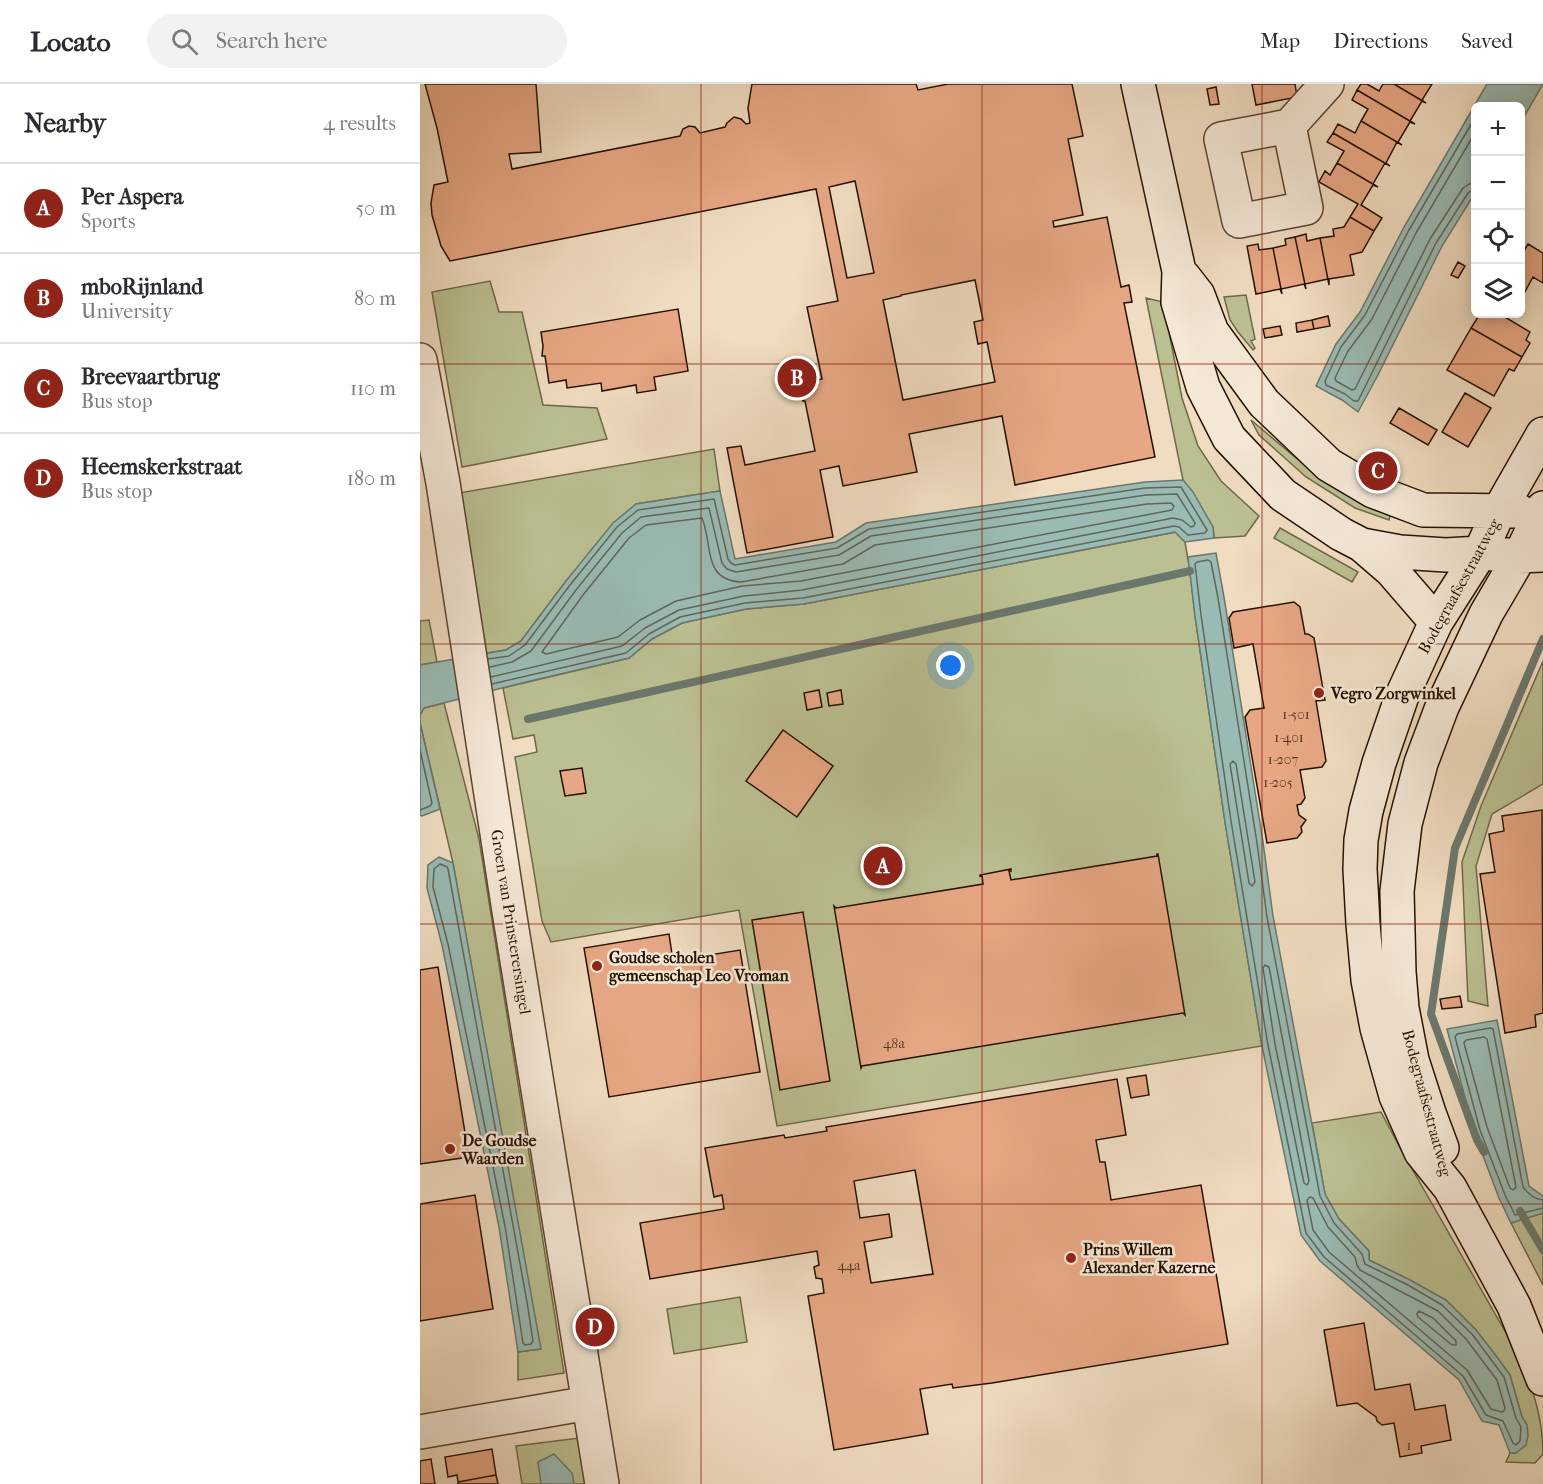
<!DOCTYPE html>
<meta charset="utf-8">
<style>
:root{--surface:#fff;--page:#f2f2f3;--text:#2b2b33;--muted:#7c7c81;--line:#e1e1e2;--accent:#8f2418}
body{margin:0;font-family:"IM FELL French Canon",serif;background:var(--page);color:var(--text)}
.controls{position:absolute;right:18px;top:18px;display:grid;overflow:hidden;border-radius:9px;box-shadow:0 3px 15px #0003}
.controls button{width:54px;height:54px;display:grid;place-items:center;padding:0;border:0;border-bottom:2px solid var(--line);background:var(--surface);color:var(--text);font:30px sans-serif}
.you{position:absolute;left:531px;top:582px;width:21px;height:21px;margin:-15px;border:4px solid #fff;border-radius:50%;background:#1a73e8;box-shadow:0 0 0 9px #1a73e833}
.badge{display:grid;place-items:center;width:39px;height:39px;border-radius:50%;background:var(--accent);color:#fff;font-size:20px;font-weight:700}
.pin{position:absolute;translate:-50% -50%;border:3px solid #fff;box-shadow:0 2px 6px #0006}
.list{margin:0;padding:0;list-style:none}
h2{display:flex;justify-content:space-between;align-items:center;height:78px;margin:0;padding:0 24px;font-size:26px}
h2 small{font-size:20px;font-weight:400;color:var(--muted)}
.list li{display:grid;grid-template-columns:39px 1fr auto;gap:18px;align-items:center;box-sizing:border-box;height:90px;padding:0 24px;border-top:2px solid var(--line)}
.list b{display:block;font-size:22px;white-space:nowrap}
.list p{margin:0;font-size:20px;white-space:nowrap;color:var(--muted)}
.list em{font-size:20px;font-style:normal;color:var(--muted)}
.icon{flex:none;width:33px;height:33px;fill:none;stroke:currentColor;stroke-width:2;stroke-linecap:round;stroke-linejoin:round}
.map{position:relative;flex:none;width:1123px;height:1400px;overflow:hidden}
header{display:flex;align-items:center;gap:36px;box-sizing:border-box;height:84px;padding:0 30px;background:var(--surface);border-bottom:2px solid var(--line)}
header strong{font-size:28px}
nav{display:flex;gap:33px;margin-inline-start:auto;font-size:21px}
.search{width:420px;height:54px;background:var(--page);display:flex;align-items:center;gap:15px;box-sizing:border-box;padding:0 21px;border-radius:33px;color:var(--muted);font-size:22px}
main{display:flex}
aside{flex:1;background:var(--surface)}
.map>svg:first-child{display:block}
.green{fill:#bbc092;stroke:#706849;stroke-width:1.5}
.water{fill:#9abbb4;stroke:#6b776c;stroke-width:1.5}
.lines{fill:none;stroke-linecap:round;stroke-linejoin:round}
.shore{stroke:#60665a;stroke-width:1.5}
.stream{stroke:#6b776c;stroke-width:8}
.building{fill:#e7a784;stroke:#251100;stroke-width:1.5;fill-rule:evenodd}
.street-casing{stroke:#584430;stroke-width:36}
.secondary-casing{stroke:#251100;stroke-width:36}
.street{stroke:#f5e8d7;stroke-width:33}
.secondary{stroke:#f5e8d7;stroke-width:33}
.grid{fill:none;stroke:#8f2418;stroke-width:1.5;stroke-opacity:0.55}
.poi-dot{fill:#8f2418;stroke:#f5e8d7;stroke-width:2}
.labels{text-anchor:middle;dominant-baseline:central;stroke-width:5;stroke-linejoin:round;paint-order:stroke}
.number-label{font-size:14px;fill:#563621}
.street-label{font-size:16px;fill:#251100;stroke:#f5e8d7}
.poi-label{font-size:16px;font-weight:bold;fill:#251100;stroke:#f5e8d7;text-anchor:start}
</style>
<header>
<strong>Locato</strong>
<div class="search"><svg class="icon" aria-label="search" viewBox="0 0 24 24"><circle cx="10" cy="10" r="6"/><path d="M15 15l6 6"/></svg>Search here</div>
<nav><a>Map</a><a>Directions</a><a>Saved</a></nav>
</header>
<main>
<aside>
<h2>Nearby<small>4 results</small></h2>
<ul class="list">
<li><span class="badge">A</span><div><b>Per Aspera</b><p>Sports</p></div><em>50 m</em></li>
<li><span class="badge">B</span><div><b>mboRijnland</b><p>University</p></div><em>80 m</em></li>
<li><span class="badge">C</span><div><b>Breevaartbrug</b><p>Bus stop</p></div><em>110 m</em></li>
<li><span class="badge">D</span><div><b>Heemskerkstraat</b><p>Bus stop</p></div><em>180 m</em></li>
</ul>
</aside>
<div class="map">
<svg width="1123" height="1400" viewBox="0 0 1123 1400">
<rect width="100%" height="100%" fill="#f0dcc1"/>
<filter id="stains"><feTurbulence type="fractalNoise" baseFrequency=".00333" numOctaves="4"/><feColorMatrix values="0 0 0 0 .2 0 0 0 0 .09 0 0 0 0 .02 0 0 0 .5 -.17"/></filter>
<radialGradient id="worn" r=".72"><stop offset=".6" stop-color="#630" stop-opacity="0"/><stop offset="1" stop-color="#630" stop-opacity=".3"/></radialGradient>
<path class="green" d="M70 197 79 228H102L123 321 177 324 187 355 42 383 12 208Z
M826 211 835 255 831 257 835 264 833 266 818 248 810 236 804 213Z
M726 214 743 218 762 314 778 362 801 397 839 432 825 452 794 454 793 443 763 396Z
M831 336 876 374 914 400 971 428 969 436 935 424 886 393 839 351Z
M294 365 300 407 216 420 146 497 101 557 86 566 61 570 33 410Z
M860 444 938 488 932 498 854 454Z
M756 448 765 458 770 487 775 532 805 738 842 962 357 1042 319 826 131 858 122 837 95 673 117 668 114 651 93 655 83 604 209 574 232 555 262 539 326 525 384 520Z
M9 536 17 578 0 581V537Z
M1123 577V700L1072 730 1056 782 1068 922 1048 917 1042 778 1061 722Z
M24 619 59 755 144 1289 98 1296V1268L120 1265 33 779 0 639V631L4 624Z
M961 1028 979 1062 1094 1263C1111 1298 1123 1331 1123 1370L1115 1379 1086 1378 1090 1369H1096L1107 1341 1102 1333 1090 1291 1056 1246 1026 1216 990 1196 949 1176V1167L919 1135 905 1110 892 1039Z
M1123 1129V1201L1091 1139Z
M320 1213 327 1258 254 1270 247 1225Z
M167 1353 174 1400H102L96 1362Z"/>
<path class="water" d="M1067 0H1123L1101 38 1100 22H1056L1055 109 1022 162 958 291 938 328 922 316 896 302 916 260 940 228 984 143Z
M763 396 773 408 793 443 794 454 765 458 755 448 384 520 326 525 262 539 232 555 209 574 106 598 4 624 0 631V581L86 566 101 557 146 497 193 439 216 420 300 407 315 475 416 458 446 439 725 398Z
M796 469 804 513 843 758 853 832 905 1110 919 1135 949 1167V1176L990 1196 1026 1216 1056 1246 1077 1273 1090 1291 1102 1333 1107 1341 1108 1352 1106 1361 1096 1369H1090L1079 1341 1062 1337 1039 1296 900 1177 881 1151 842 962 805 738 775 532 768 473Z
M0 639 20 725 2 732 0 731Z
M19 773 33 779 121 1265 98 1268 79 1143 22 861 7 804 8 781Z
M1077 936 1109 1102 1123 1112V1129L1091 1139 1079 1114 1054 1048 1027 945Z
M134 1370 152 1389 154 1400H121L118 1378Z"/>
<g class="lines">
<path class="shore" d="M1056 32 989 146 945 231 921 263 905 297 906 301 925 310 934 317H938L1016 159 1048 109 1051 107 1056 106
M1056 47 996 149 952 235 928 267 915 294 916 297 932 306 935 305 1010 155 1043 104 1049 100 1056 99
M751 419 754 422 752 426 381 497 322 502 256 517 220 536 198 553 126 570 122 568 163 511 209 454 226 441 282 434C293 460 282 496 321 498L423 480 455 461 727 420Z
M788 476 791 478 798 514 837 759 847 833 900 1112 914 1139 942 1170 945 1180 988 1201 1022 1221 1052 1250 1084 1293 1096 1334 1101 1343 1100 1357 1096 1361 1093 1359 1083 1337 1066 1331 1043 1292 904 1173 886 1149 848 961 811 737 781 531 775 480 777 478Z
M68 575 89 572 105 561 150 501 197 443 218 426 294 415 308 475 311 479 315 481 417 464 449 445 725 404 761 403 787 446 785 449 768 451 759 443 754 442 383 514 325 519 260 533 229 550 206 569 72 600
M70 583 92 578 111 567 156 506 202 449 221 433 289 424 302 479 307 485 316 488 419 471 451 452 726 411 757 410 775 439 774 442 771 443 762 436 753 434 382 506 324 512 259 526 225 544 202 562 71 593
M0 666 12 719 10 722 0 726
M813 677 816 680 835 798 832 802 829 799 810 680Z
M20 780 27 783 28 785 107 1218 113 1257 111 1260 105 1261 103 1259 85 1142 28 860 13 803 14 785Z
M845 881 849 883 889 1097 887 1101 884 1099 855 960 843 884Z
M1064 953 1067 955 1096 1103 1093 1106 1090 1104 1067 1043 1044 959 1046 956Z
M890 1113 893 1114 908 1143 935 1173 937 1181 940 1186 1018 1227 1046 1255 1077 1296 1085 1324 1084 1327 1082 1328 1071 1325 1047 1286 909 1168 893 1146 887 1116Z
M1123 1116C1116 1116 1107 1109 1103 1103L1073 945 1070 944 1037 950 1035 953 1060 1046 1085 1111 1095 1131 1123 1124
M999 1227 1013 1234 1036 1257V1261H1032L998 1233 997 1230Z"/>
<path class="stream" d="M108 635 770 487
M1064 1068 1057 1056 1011 930 1035 764 1123 555
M1100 1127 1123 1166"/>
</g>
<path class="building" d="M5 0H116L121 68 89 70 92 85 260 52 263 45 269 42 275 43 280 49 305 43 307 39 314 33 321 35 326 40 330 39 328 24 332 0H496L498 6 528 0H652L663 52 648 55 663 131 633 137 634 143 687 133 701 203 709 201 712 218 704 219 735 373 595 401 582 332 489 350 497 388 423 402 419 382 400 386 413 453 327 469 307 364 321 362 325 381 395 367 385 317H383L379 299 402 295 387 223 418 217 396 105 30 177 21 162 12 131 11 119 14 101 28 98 17 44ZM435 97 454 189 427 194 409 103ZM555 196 563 236 554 238 558 260 567 258 575 298 483 316 463 216 481 212V211Z
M832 0H875L877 13 836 21Z
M941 0H947L959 7 963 0H974L1006 19 1002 17 990 37 995 40 937 6Z
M974 0H1012L1002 16 1006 19Z
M796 3 799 20 790 21 787 5Z
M937 6 995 40 990 38 978 58 982 61 941 37 948 25 932 16Z
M941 37 982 61 977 58 966 79 970 82 913 49 918 40 935 49Z
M913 49 970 82 965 79 953 100 958 103 917 79 924 67 907 58Z
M917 79 958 103 953 101 941 121 962 134 954 147 930 133 938 120 899 98 905 87 910 91Z
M930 133 954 147 942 168 930 171 934 191 909 195V201L900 154 914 152 913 145 924 143Z
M886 150 887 157 900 154 909 201 908 195 885 200 886 205 875 153Z
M875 153 886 205 884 200 861 205 862 210 853 164 866 161 865 155Z
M838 160 839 166 853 164 862 210 860 205 836 210 827 162Z
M1108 160 1123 169V199L1113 193 1101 215 1100 173Z
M1038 178 1045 182 1038 194 1031 191Z
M258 225 268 287 234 293 236 306 217 309 216 301 182 307 181 299 147 304 146 296 129 299 125 272H122L123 262 121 248Z
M1060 230H1084L1083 232 1110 248 1106 256 1110 259 1102 273 1051 244Z
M908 232 910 242 894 245 892 236Z
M892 236 894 245 877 248 876 239Z
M860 242 862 251 845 254 843 245Z
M1051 244 1102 273 1094 287 1089 285 1074 312 1027 286Z
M1045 309 1071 324 1048 363 1022 348Z
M979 324 1017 346 1008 361 970 339Z
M874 518 880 523 885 550H888L894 554 905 616 896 617 906 677 902 683 880 686 885 714 881 720 877 721 879 731 886 736 881 743 882 748 877 754 847 759 825 633 830 626 844 624 833 560 814 564 809 534 813 528Z
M399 606 402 623 387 626 384 609Z
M421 606 423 620 409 622 407 609Z
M363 646 413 682 377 733 326 697Z
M162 684 166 709 145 712 140 687Z
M1122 726 1123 929 1115 931 1116 943 1085 949 1060 790 1075 788 1069 750 1084 747 1082 732Z
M737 770H738L765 931 763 929 442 982 441 984 414 822 416 824 563 800 562 791 560 792V791L591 785V787H589L591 796 737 772Z
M383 828 410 997 360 1006 332 836Z
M249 850 253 877 320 866 340 988 189 1013 164 864Z
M18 883 49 1073 0 1080V886Z
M1040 912 1042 923 1022 925 1020 915Z
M726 991 729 1011 711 1014 707 994Z
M697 995 706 1051 676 1056 680 1078H685L691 1116 781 1101 808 1260 572 1299 533 1304 532 1300 500 1305 508 1350 414 1366 388 1212 404 1209 402 1195 396 1194 394 1183 399 1181 397 1167 230 1195 220 1139 304 1125 302 1111 294 1113 285 1064 364 1051 365 1054 407 1047 406 1043ZM495 1086 513 1190 451 1199 444 1158 472 1153 469 1130 440 1134 434 1097Z
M55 1111 73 1225 0 1237V1120Z
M944 1239 955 1306 990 1300 995 1326 1025 1321 1031 1356 1001 1362 1002 1369 980 1373 974 1339 962 1341 957 1337 956 1333 937 1319 917 1322 904 1246Z
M72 1365 76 1391 38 1398 37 1391 28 1393 25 1373Z
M11 1375 15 1400H0V1377Z
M76 1391 78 1400H38V1398Z"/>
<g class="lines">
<defs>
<path id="street" d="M869 42 886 124 819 137 801 55 869 42 907 0
M0 276 23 399 89 827 182 1400
M0 1348 169 1319"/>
<path id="secondary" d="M718 0 759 187 758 218 783 303 809 354 863 411 921 450 942 461 980 468 1026 471 1060 469 1100 472 1123 471
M764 193 778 211 792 248 844 319 909 381 953 407 1003 426 1099 427
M1123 350 1079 427 1060 469 1016 538 982 612 959 679 946 727 941 756 940 785 943 840 948 896 957 944 976 1012 1001 1068 1030 1104 1094 1222 1123 1295
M942 461 971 486 1016 538
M1022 1064 1009 1029 992 976 982 924 979 888 977 807 985 740 1001 679 1022 623 1066 530 1100 472 1123 424"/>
</defs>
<use href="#street" class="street-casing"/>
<use href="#secondary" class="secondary-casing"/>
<use href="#street" class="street"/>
<use href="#secondary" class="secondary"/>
</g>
<path class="grid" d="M281 0V1400M562 0V1400M842 0V1400M0 280H1123M0 560H1123M0 840H1123M0 1120H1123"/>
<g class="poi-dot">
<circle cx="899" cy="609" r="6"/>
<circle cx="177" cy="882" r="6"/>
<circle cx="30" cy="1065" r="6"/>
<circle cx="651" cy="1174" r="6"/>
</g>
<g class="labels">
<g class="number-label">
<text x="876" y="630">1-501</text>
<text x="869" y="653">1-401</text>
<text x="863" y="675">1-207</text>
<text x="858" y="698">1-205</text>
<text x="474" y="959">48a</text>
<text x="429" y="1181">44a</text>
<text x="989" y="1361">1</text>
</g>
<g class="street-label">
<text transform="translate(1039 502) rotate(-61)">Bodegraafsestraatweg</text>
<text transform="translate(91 838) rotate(81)">Groen van Prinsterersingel</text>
<text transform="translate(1007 1019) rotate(75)">Bodegraafsestraatweg</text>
</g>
<g class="poi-label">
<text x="911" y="609">Vegro Zorgwinkel</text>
<text x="189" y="873">Goudse scholen<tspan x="189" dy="18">gemeenschap Leo Vroman</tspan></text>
<text x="42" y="1056">De Goudse<tspan x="42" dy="18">Waarden</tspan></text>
<text x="663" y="1165">Prins Willem<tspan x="663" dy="18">Alexander Kazerne</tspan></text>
</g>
</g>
<rect width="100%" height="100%" filter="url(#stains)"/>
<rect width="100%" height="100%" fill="url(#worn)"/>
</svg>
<div class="controls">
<button>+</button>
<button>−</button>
<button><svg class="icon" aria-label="locate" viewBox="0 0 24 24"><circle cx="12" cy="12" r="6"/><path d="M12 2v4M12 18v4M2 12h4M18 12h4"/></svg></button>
<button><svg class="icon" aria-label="layers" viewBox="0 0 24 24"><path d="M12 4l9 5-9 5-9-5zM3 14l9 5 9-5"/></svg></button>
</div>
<div class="you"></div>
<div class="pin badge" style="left:463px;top:782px">A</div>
<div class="pin badge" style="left:377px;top:294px">B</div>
<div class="pin badge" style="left:958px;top:387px">C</div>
<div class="pin badge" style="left:175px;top:1243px">D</div>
</div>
</main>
